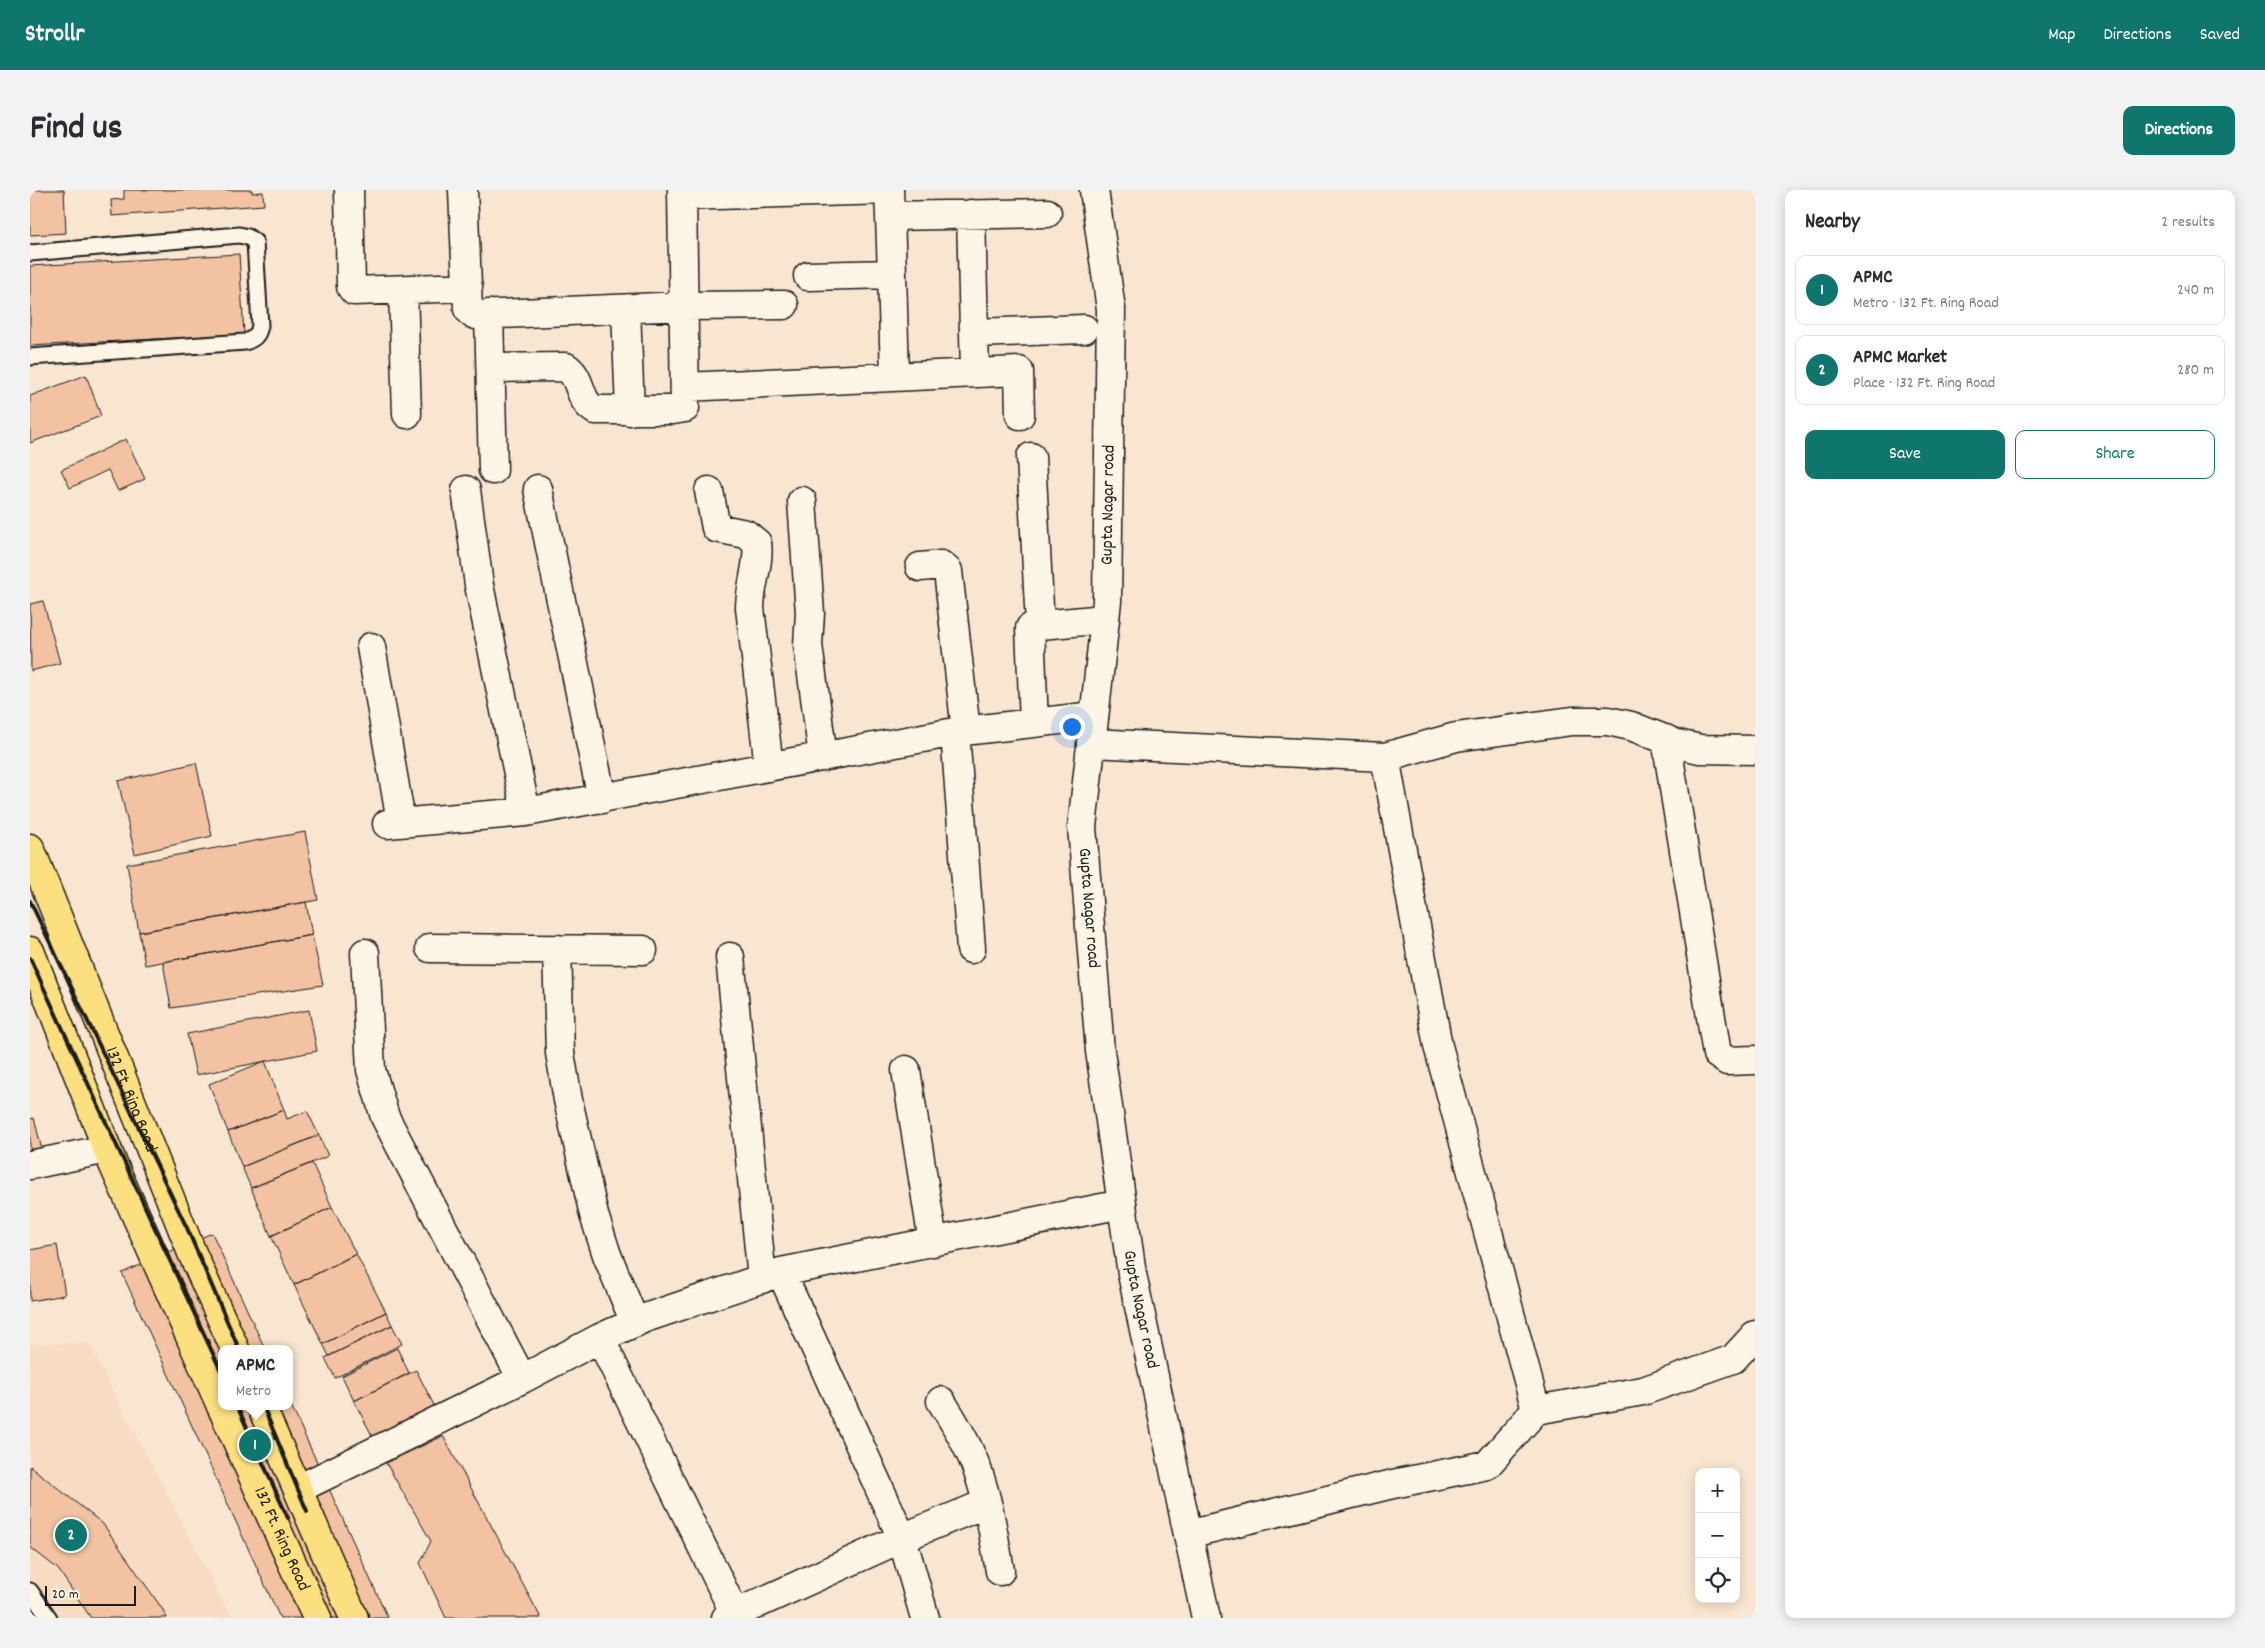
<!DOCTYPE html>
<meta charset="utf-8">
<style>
:root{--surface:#fff;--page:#f2f2f3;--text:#2b2b33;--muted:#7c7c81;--line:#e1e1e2;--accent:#0f766e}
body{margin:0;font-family:Dekko,sans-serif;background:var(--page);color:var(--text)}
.controls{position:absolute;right:15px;bottom:15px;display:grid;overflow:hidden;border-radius:10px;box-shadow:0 2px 12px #0003}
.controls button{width:45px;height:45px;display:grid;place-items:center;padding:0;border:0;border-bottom:1px solid var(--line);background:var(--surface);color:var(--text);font:25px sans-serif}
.scale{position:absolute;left:15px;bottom:12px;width:91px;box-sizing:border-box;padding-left:5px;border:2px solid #1c1c1c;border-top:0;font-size:14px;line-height:18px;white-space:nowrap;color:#1c1c1c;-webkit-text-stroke:4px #fcf5e5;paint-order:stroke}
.you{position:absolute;left:1041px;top:536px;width:18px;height:18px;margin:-12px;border:4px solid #fff;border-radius:50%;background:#1a73e8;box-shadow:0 0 0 8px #1a73e833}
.badge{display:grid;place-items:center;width:32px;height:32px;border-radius:50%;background:var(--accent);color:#fff;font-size:16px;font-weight:700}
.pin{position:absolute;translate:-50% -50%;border:2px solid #fff;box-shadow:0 1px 5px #0006}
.popup{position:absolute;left:188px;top:1155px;width:75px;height:65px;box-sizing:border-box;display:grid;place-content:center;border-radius:10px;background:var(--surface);filter:drop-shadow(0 1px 4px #0005);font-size:16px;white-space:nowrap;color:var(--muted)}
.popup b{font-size:19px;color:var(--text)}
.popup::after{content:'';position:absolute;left:50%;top:100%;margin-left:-10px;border:10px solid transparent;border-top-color:var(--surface)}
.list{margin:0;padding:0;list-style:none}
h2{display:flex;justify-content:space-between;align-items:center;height:65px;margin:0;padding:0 20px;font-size:21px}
h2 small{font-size:16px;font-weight:400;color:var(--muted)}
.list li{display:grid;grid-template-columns:32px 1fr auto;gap:15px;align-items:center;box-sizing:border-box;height:70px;margin:0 10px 10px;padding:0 10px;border:1px solid var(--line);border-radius:10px}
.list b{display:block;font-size:19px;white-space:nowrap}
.list p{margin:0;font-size:16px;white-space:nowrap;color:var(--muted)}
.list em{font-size:16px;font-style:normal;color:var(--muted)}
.actions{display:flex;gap:10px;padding:15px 20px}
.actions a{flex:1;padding:11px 0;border:1px solid var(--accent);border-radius:10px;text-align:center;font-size:18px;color:var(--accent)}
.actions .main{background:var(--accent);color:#fff}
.icon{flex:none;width:28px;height:28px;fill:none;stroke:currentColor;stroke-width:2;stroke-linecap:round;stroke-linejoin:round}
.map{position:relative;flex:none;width:1725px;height:1428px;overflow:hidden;border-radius:10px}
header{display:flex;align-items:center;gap:30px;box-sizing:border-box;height:70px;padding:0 25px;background:var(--accent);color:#fff}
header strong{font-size:24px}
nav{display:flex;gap:28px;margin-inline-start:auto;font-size:18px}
.intro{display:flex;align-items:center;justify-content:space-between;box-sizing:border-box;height:120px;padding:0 30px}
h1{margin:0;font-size:35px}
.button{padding:12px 22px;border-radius:10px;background:var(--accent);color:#fff;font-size:18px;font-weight:700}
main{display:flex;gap:30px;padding:0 30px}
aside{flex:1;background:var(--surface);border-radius:10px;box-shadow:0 2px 12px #0003}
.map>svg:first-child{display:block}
.built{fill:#f7dbc3}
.building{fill:#f2c2a2;stroke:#1c1c1c}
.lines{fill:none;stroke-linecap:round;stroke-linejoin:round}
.lane-casing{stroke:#1c1c1c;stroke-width:19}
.street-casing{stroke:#1c1c1c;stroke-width:31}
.secondary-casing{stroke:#1c1c1c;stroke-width:31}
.primary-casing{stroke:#1c1c1c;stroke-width:31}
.lane{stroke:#fcf5e5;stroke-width:15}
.street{stroke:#fcf5e5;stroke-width:28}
.secondary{stroke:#fcf5e5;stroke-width:28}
.primary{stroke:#fce080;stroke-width:28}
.rail{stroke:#1c1c1c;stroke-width:4}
.labels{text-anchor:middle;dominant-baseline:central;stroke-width:4;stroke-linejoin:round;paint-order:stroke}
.street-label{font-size:18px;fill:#1c1c1c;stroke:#fcf5e5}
</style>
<header>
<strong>Strollr</strong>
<nav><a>Map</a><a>Directions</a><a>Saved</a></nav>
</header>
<div class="intro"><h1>Find us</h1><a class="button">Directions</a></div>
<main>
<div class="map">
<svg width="1725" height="1428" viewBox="0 0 1725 1428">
<rect width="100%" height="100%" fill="#f9e6d1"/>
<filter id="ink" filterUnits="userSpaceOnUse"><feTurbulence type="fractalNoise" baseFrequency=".02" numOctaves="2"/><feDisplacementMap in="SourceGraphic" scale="10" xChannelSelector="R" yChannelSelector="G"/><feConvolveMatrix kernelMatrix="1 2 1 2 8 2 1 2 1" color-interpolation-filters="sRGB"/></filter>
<g filter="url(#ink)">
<path class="built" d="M58 1153 202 1428H0V1154Z"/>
<path class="building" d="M0 0H34L36 43 0 45Z
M94 0H222V3L233 2 234 15 82 26 81 10 94 9Z
M209 64 214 144 0 156V76Z
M56 185 71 226 0 253V206Z
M96 249 115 289 88 301 78 280 40 298 31 280Z
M13 411 30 473 1 481 0 414Z
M166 573 182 646 105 664 88 591Z
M275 642 288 710 109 742 97 674Z
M276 712 282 745 115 775 109 742Z
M282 745 293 795 141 818 133 772Z
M279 820 287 861 166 885 157 844Z
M235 871 254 920 198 942 179 894Z
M254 920 257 929 277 921 289 945 212 977 198 942Z
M4 928 12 960 0 963V929Z
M289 945 298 966 221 998 212 977Z
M282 973 302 1017 241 1046 221 998Z
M302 1017 326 1064 264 1095 241 1046Z
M182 1043 235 1159H191V1216H259V1211L358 1428H250L92 1083Z
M27 1055 35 1105 0 1111V1060Z
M326 1064 356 1122 293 1154 264 1095Z
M356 1122 362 1135 299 1166 293 1154Z
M362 1135 372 1154 305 1188 295 1168Z
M367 1158 379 1183 324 1211 312 1186Z
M386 1180 409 1225 347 1255 324 1211Z
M413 1246 511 1428H416L390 1373 401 1351 356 1273Z
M0 1276 73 1334 133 1420 137 1428H61L28 1379 0 1357Z"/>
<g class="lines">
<defs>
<path id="lane" d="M0 63 209 45 218 47 225 52 230 136C228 146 224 149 215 152L0 167
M0 1401 19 1428"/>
<path id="street" d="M319 0 321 97 324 101 438 97
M433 0 438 119 441 123 446 125 653 116 754 115
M859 0 860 26 1017 23
M652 6 859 0
M941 24 945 182
M862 84 865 186
M778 86 862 84 860 26
M373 100 377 224
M596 119 600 221
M459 124 463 280
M944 143 1054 139
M461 178 536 177C553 188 547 210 565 220H643L655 218 652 0
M655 197 989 181 990 225
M1001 267 1010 435
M508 299 572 609
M436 300 449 395 496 622 925 542 1064 526
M679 301 686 338 716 344 727 353C730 372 720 396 720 418L739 577
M772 311 780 423 778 455 793 567
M890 377 911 375 918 381 936 541
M341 457 371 632
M1004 533 1000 438 1010 435 1075 429
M925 542 941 759
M1636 549 1687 864 1697 871 1725 870
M1061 553 1355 567 1408 856 1506 1220
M1355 567 1426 547 1542 531H1578L1601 536 1647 554 1670 559 1725 560
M357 634 496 622
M400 758 613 760
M527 759 530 863 538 910 564 1025 577 1065 605 1133
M335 763 341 880 355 927 492 1189
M700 767 732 1089
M876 880 903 1052
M0 975 77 959
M751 1082 872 1348 895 1428
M570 1148 705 1424
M911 1211C925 1233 938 1255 947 1279 959 1312 964 1347 970 1381
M268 1299 492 1189 570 1148 615 1128 751 1082 1092 1014
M1158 1344 1363 1294 1457 1275 1506 1220 1613 1201 1703 1169 1725 1145
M696 1428 872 1348 957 1313"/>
<g id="secondary">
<path id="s1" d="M1064 0 1081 119 1077 411 1052 637 1070 861 1102 1084 1176 1428"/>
</g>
<g id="primary">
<path id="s2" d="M0 658 162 1063 205 1159"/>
<path d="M0 761 83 974 191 1216"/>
<path id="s3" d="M191 1216 287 1428"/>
<path d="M231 1216 324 1428"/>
</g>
</defs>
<use href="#lane" class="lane-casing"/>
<use href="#street" class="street-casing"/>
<use href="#secondary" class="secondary-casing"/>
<use href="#primary" class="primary-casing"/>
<use href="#lane" class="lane"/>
<use href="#street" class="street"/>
<use href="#secondary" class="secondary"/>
<use href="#primary" class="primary"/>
<path class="rail" d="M0 711 157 1038 209 1159
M0 768 191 1181
M207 1216 258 1328
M233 1216 277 1321"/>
</g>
</g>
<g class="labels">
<g class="street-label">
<text transform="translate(1079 315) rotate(-89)">Gupta Nagar road</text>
<text stroke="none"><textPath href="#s1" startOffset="721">Gupta Nagar road</textPath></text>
<text stroke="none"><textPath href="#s2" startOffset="271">132 Ft. Ring Road</textPath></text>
<text stroke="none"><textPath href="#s1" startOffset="1126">Gupta Nagar road</textPath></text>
<text stroke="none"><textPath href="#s3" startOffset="146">132 Ft. Ring Road</textPath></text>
</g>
</g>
</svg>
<div class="controls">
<button>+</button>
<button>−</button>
<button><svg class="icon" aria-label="locate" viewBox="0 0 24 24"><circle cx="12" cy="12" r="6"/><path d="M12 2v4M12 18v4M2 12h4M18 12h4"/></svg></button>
</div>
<div class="scale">20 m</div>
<div class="you"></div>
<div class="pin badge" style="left:225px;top:1255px">1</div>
<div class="popup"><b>APMC</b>Metro</div>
<div class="pin badge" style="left:41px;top:1345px">2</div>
</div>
<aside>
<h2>Nearby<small>2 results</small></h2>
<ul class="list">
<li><span class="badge">1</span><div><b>APMC</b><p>Metro · 132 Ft. Ring Road</p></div><em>240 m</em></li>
<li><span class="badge">2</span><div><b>APMC Market</b><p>Place · 132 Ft. Ring Road</p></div><em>280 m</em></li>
</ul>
<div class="actions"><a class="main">Save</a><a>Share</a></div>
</aside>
</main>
